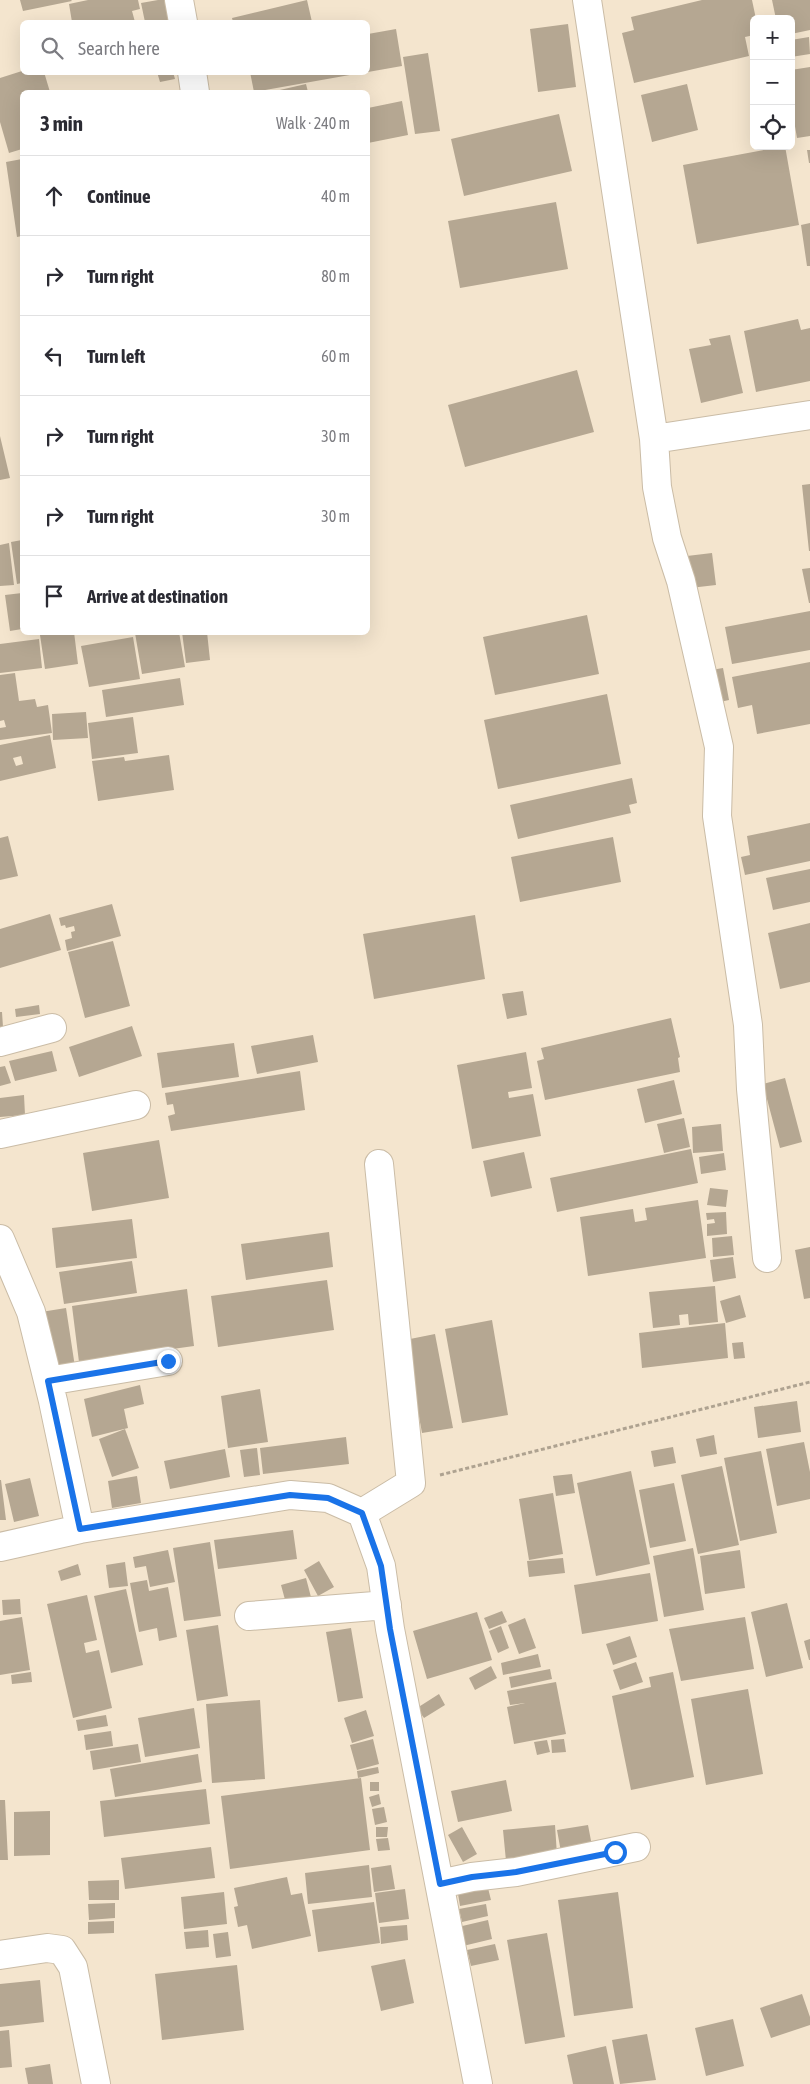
<!DOCTYPE html>
<meta charset="utf-8">
<style>
:root{--surface:#fff;--page:#f2f2f3;--text:#2b2b33;--muted:#7c7c81;--line:#e1e1e2}
body{margin:0;font-family:"Asap Condensed",sans-serif;background:var(--page);color:var(--text)}
.controls{position:absolute;right:15px;top:15px;display:grid;overflow:hidden;border-radius:8px;box-shadow:0 5px 20px #0002}
.controls button{width:45px;height:45px;display:grid;place-items:center;padding:0;border:0;border-bottom:1px solid var(--line);background:var(--surface);color:var(--text);font:25px sans-serif}
.stop{position:absolute;width:15px;height:15px;margin:-11px;border:4px solid #1a73e8;border-radius:50%;background:#fff}
.stop.end{background:#1a73e8;border-color:#fff;box-shadow:0 1px 5px #0008}
.list{margin:0;padding:0;list-style:none}
h2{display:flex;justify-content:space-between;align-items:center;height:65px;margin:0;padding:0 20px;font-size:21px}
h2 small{font-size:16px;font-weight:400;color:var(--muted)}
.list li{display:grid;grid-template-columns:32px 1fr auto;gap:15px;align-items:center;box-sizing:border-box;height:80px;padding:0 20px;border-top:1px solid var(--line)}
.list b{display:block;font-size:19px;white-space:nowrap}
.list em{font-size:16px;font-style:normal;color:var(--muted)}
.icon{flex:none;width:28px;height:28px;fill:none;stroke:currentColor;stroke-width:2;stroke-linecap:round;stroke-linejoin:round}
.map{position:relative;flex:none;width:810px;height:2084px;overflow:hidden}
.search{position:absolute;background:var(--surface);box-shadow:0 5px 20px #0002;left:20px;top:20px;width:350px;height:55px;display:flex;align-items:center;gap:12px;box-sizing:border-box;padding:0 18px;border-radius:8px;color:var(--muted);font-size:19px}
.panel{position:absolute;background:var(--surface);box-shadow:0 5px 20px #0002;left:20px;top:90px;width:350px;height:545px;border-radius:8px}
.map>svg:first-child{display:block}
.building{fill:#b5a792;fill-rule:evenodd}
.lines{fill:none;stroke-linecap:round;stroke-linejoin:round}
.minor-casing{stroke:#cabca6;stroke-width:30}
.path{stroke:#aea290;stroke-width:3;stroke-dasharray:4 2.5;stroke-linecap:butt}
.minor{stroke:#fff;stroke-width:28}
.route{stroke:#1a73e8;stroke-width:6}
</style>
<div class="map">
<svg width="810" height="2084" viewBox="0 0 810 2084">
<rect width="100%" height="100%" fill="#f4e5ce"/>
<path class="building" d="M20 0H71L72 1 23 11Z
M88 0H138L140 9 132 11 135 22H72L69 4Z
M158 0H168L172 22H145L141 3Z
M307 0 312 22H233L232 18Z
M702 0H752L756 19H754V35L745 37 749 56 634 83 622 33 634 30 631 17Z
M772 0H810V30L791 34V19H776Z
M568 24 576 87 538 92 530 29Z
M396 29 402 66 368 72V34Z
M809 37 810 54 791 57V40Z
M428 53 440 131 415 134 403 57Z
M810 67V136L797 138 791 103V70Z
M22 71 44 72 50 92H22V149L9 153 0 122V78Z
M157 72H173L175 79 160 82Z
M250 72H361V73L254 92Z
M306 84 308 92H271Z
M687 84 698 130 652 142 641 95Z
M402 101 408 135 368 143V108Z
M559 114 572 171 464 196 451 139Z
M785 146 799 225 697 244 683 165Z
M807 150H810V163H809Z
M22 159V236L17 237 6 162Z
M556 202 568 269 460 288 448 221Z
M810 223V266H807L801 225Z
M798 319 801 330 810 328V381L756 392 744 331Z
M730 335 743 393 701 403 689 349 711 345 709 339Z
M577 370 594 432 465 467 448 405Z
M0 436 10 478 0 480Z
M810 484V551H809L802 485Z
M22 540V583L17 584 11 542Z
M9 543 14 585 0 586V545Z
M712 553 716 585 690 588 687 556Z
M810 568V603H809L802 569Z
M22 593V629L10 631 5 595Z
M810 611V650L732 664 725 627Z
M587 615 599 674 495 695 483 637Z
M56 632H74L78 664 45 669 40 635Z
M179 632 185 667 142 674 135 633Z
M182 632H207L210 660 186 663Z
M133 637 140 679 89 687 81 646Z
M39 639 42 668 0 673V644Z
M810 662V724L757 734 752 705 738 708 732 677Z
M723 668 729 700 711 704 705 671Z
M15 673 19 701 35 699 37 707 48 705 52 733 0 740V728L6 727 4 720 0 721V675Z
M180 678 184 705 106 717 102 690Z
M607 694 621 764 498 789 484 720Z
M86 712 88 738 53 740 52 714Z
M133 717 138 753 92 759 88 723Z
M50 735 56 768 0 781V745ZM21 756 23 764 16 766 13 758Z
M169 755 174 790 98 801 92 761 124 757 125 761Z
M632 778 637 803 629 805 631 813 518 839 510 805Z
M810 823V861L745 875 741 857 750 855 747 836Z
M8 836 18 876 0 880V838Z
M613 837 621 882 520 902 511 857Z
M810 869V902L773 910 766 878Z
M112 904 121 936 67 951 65 940 72 938 71 932 75 931 74 926 66 928 65 925 61 926 59 918Z
M50 914 61 950 0 968V929Z
M475 915 485 979 374 999 363 934Z
M810 923V982L780 989 768 933Z
M113 941 130 1006 85 1018 68 952Z
M523 991 527 1015 507 1019 502 994Z
M39 1005 40 1014 16 1017 15 1009Z
M0 1012H2L3 1027 0 1028Z
M671 1018 680 1057 678 1058 680 1072 545 1100 537 1061 544 1059 541 1048Z
M132 1026 142 1056 79 1077 69 1047Z
M313 1035 318 1062 257 1074 251 1046Z
M234 1043 239 1077 162 1088 157 1053Z
M52 1051 57 1071 15 1081 9 1061Z
M526 1052 532 1088 508 1092 509 1098 533 1094 541 1136 472 1149 457 1065Z
M5 1066 11 1083 0 1086V1067Z
M300 1071 305 1110 171 1131 168 1116 175 1114 173 1104 167 1105 165 1093Z
M785 1078 802 1142 780 1148 763 1084Z
M674 1080 682 1114 645 1123 637 1089Z
M24 1095 25 1115 0 1117V1098Z
M684 1118 690 1147 664 1153 657 1124Z
M721 1124 723 1151 693 1153 692 1127Z
M159 1140 169 1198 92 1211 83 1153Z
M691 1149 698 1183 557 1212 550 1178Z
M524 1152 532 1188 491 1197 483 1161Z
M724 1153 726 1170 701 1174 699 1157Z
M710 1188 728 1190 726 1207 707 1205Z
M698 1200 706 1258 588 1276 580 1217 633 1209 635 1222 647 1220 645 1208Z
M726 1212 727 1234 707 1236V1224L715 1223 714 1219 707 1220 706 1213Z
M132 1219 137 1258 56 1268 52 1228Z
M329 1232 333 1267 246 1280 241 1244Z
M732 1236 734 1255 713 1257 712 1238Z
M810 1247V1298L804 1299 795 1250Z
M733 1257 736 1278 713 1282 710 1260Z
M132 1261 137 1293 64 1304 59 1272Z
M327 1280 334 1330 218 1347 211 1296Z
M715 1286 718 1322 689 1325 688 1314 679 1315 680 1325 653 1328 649 1292Z
M187 1289 194 1346 79 1362 72 1306Z
M740 1295 746 1317 726 1323 720 1301Z
M66 1308 75 1367 51 1371 41 1312Z
M492 1320 508 1415 462 1423 445 1329Z
M725 1323 728 1358 642 1368 639 1333Z
M435 1334 453 1428 422 1433 405 1340Z
M743 1342 745 1358 734 1359 732 1343Z
M140 1385 144 1404 124 1409 128 1428 92 1437 84 1399Z
M260 1389 268 1442 228 1448 221 1396Z
M797 1401 801 1432 758 1438 754 1407Z
M125 1429 139 1468 112 1477 99 1439Z
M714 1435 717 1454 700 1457 696 1439Z
M346 1437 349 1464 263 1474 260 1448Z
M804 1442 810 1472V1499L777 1506 766 1449Z
M673 1447 676 1463 654 1467 651 1451Z
M257 1448 260 1475 244 1477 240 1450Z
M225 1449 230 1477 170 1489 164 1461Z
M761 1451 777 1533 740 1541 724 1458Z
M722 1466 739 1545 698 1554 681 1475Z
M631 1471 650 1564 596 1576 577 1483Z
M572 1474 575 1493 556 1496 553 1476Z
M137 1476 141 1503 112 1508 108 1481Z
M30 1478 39 1516 14 1522 5 1484Z
M0 1480H1L6 1520H0Z
M674 1483 686 1541 650 1548 639 1490Z
M553 1493 563 1554 529 1560 519 1499Z
M293 1530 297 1559 218 1569 214 1540Z
M210 1542 221 1616 184 1621 173 1548Z
M693 1548 704 1610 664 1617 653 1556Z
M168 1550 175 1582 150 1587 146 1566 135 1568 133 1557Z
M740 1550 745 1588 705 1594 700 1556Z
M563 1558 565 1573 529 1577 527 1561Z
M319 1561 334 1587 318 1596 304 1570Z
M125 1562 128 1586 109 1588 106 1565Z
M78 1564 81 1575 61 1581 58 1571Z
M650 1573 658 1621 582 1634 574 1585Z
M306 1578 312 1601 287 1607 281 1585Z
M147 1580 149 1591 168 1587 177 1637 159 1641 157 1628 139 1632 130 1583Z
M126 1589 143 1665 111 1673 94 1596Z
M87 1595 97 1640 84 1643 86 1653 99 1650 112 1708 73 1718 47 1604Z
M20 1599 21 1614 3 1615 2 1600Z
M787 1603 803 1668 766 1677 751 1612Z
M502 1611 507 1622 489 1629 484 1618Z
M477 1612 492 1660 427 1679 413 1631Z
M22 1617 30 1670 0 1675V1621Z
M745 1617 754 1669 681 1681 669 1629Z
M525 1618 536 1648 519 1654 508 1625Z
M218 1625 228 1696 197 1701 186 1630Z
M501 1626 509 1648 498 1653 489 1631Z
M351 1628 363 1698 338 1702 326 1632Z
M630 1636 637 1657 613 1665 606 1644Z
M810 1639V1660H809L804 1641Z
M538 1654 541 1667 503 1675 501 1663Z
M636 1662 643 1682 620 1690 613 1670Z
M491 1666 497 1678 475 1690 469 1678Z
M550 1669 552 1679 511 1688 509 1677Z
M31 1672 32 1682 12 1684 11 1675Z
M673 1672 694 1777 631 1790 612 1696 651 1687 649 1677Z
M556 1682 566 1734 514 1744 507 1707 525 1703 510 1705 507 1691Z
M748 1689 763 1774 706 1785 691 1699Z
M439 1694 445 1705 424 1718 417 1708Z
M260 1700 265 1779 212 1783 206 1704Z
M194 1708 200 1748 145 1757 138 1718Z
M366 1710 374 1736 352 1743 344 1718Z
M106 1715 108 1726 78 1731 76 1720Z
M111 1731 113 1746 86 1750 84 1735Z
M373 1739 379 1764 357 1770 350 1745Z
M564 1739 566 1752 552 1753 551 1740Z
M547 1740 550 1752 537 1755 534 1742Z
M138 1744 141 1762 93 1770 90 1751Z
M198 1754 202 1782 115 1797 110 1769Z
M378 1767 379 1773 358 1778 357 1771Z
M361 1778 370 1850 230 1869 221 1796Z
M506 1780 512 1811 458 1822 451 1791Z
M370 1782H379V1791H370Z
M206 1789 210 1824 104 1837 100 1801Z
M379 1794 381 1804 372 1807 369 1797Z
M0 1800H5L8 1860H0Z
M384 1807 387 1822 375 1825 372 1809Z
M50 1811V1855L14 1856V1812Z
M555 1825 557 1855 506 1861 503 1830Z
M588 1825 592 1846 561 1852 557 1830Z
M376 1827H388L387 1837H376Z
M462 1827 477 1854 463 1862 448 1835Z
M388 1838 390 1850 378 1851 376 1839Z
M211 1847 215 1878 125 1889 121 1858Z
M369 1865 372 1897 308 1904 305 1873Z
M391 1865 395 1889 374 1892 371 1868Z
M287 1877 291 1895 302 1893 311 1936 252 1949 247 1925 238 1927 234 1907 238 1906 234 1888Z
M119 1880V1900H89L88 1881Z
M488 1888 491 1900 460 1906 458 1894Z
M405 1889 409 1919 379 1923 375 1893Z
M224 1892 227 1924 184 1929 181 1897Z
M618 1892 633 2008 574 2016 558 1900Z
M374 1902 380 1943 318 1952 312 1910Z
M115 1903V1918L89 1920 88 1904Z
M486 1904 488 1916 462 1922 459 1909Z
M488 1920 492 1939 463 1946 458 1927Z
M114 1921V1933L88 1934V1922Z
M407 1925 408 1940 381 1944 380 1927Z
M208 1930 209 1947 186 1949 184 1932Z
M228 1932 231 1956 216 1958 213 1934Z
M547 1933 565 2037 525 2044 507 1940Z
M495 1944 499 1960 471 1966 467 1950Z
M405 1959 414 2003 381 2011 371 1966Z
M237 1965 244 2030 162 2040 155 1974Z
M40 1980 44 2022 0 2027V1984Z
M802 1994 810 2017V2025L771 2038 760 2008Z
M733 2019 744 2066 706 2076 695 2028Z
M9 2030 12 2067 0 2068V2031Z
M647 2034 656 2080 620 2084 612 2040Z
M606 2046 614 2084H573L567 2055Z
M50 2064 53 2084H28L25 2068Z"/>
<g class="lines">
<defs>
<path id="minor" d="M179 0 183 22
M587 0 654 439 657 487 667 538 681 581 719 747 717 816 748 1025 751 1089 767 1258
M192 72 195 92
M654 439 810 415
M0 1042 52 1028
M0 1134 136 1105
M0 1239 31 1312 53 1401 80 1529
M48 1381 168 1361
M362 1513 411 1483 379 1164
M0 1547 80 1529 290 1495 328 1498 362 1513 381 1566 390 1629 478 2084
M249 1616 387 1605
M440 1884 472 1877 516 1872 636 1847
M0 1955 47 1948 62 1950 73 1967 96 2084"/>
</defs>
<use href="#minor" class="minor-casing"/>
<path class="path" d="M440 1475 810 1382"/>
<use href="#minor" class="minor"/>
</g>
<g class="lines">
<path class="route" d="M168 1361 48 1381 80 1529 290 1495 328 1498 362 1513 381 1566 390 1629 440 1884 472 1877 516 1872 615 1852"/>
</g>
</svg>
<div class="controls">
<button>+</button>
<button>−</button>
<button><svg class="icon" aria-label="locate" viewBox="0 0 24 24"><circle cx="12" cy="12" r="6"/><path d="M12 2v4M12 18v4M2 12h4M18 12h4"/></svg></button>
</div>
<div class="stop" style="left:615px;top:1852px"></div>
<div class="stop end" style="left:168px;top:1361px"></div>
<div class="search"><svg class="icon" aria-label="search" viewBox="0 0 24 24"><circle cx="10" cy="10" r="6"/><path d="M15 15l6 6"/></svg>Search here</div>
<section class="panel">
<h2>3 min<small>Walk · 240 m</small></h2>
<ul class="list">
<li><svg class="icon" aria-label="ahead" viewBox="0 0 24 24"><path d="M12 20V5M6 11l6-6 6 6"/></svg><div><b>Continue</b></div><em>40 m</em></li>
<li><svg class="icon" aria-label="right" viewBox="0 0 24 24"><path d="M7 20v-9h11M14 6l5 5-5 5"/></svg><div><b>Turn right</b></div><em>80 m</em></li>
<li><svg class="icon" aria-label="left" viewBox="0 0 24 24"><path d="M17 20v-9H6M10 6l-5 5 5 5"/></svg><div><b>Turn left</b></div><em>60 m</em></li>
<li><svg class="icon" aria-label="right" viewBox="0 0 24 24"><path d="M7 20v-9h11M14 6l5 5-5 5"/></svg><div><b>Turn right</b></div><em>30 m</em></li>
<li><svg class="icon" aria-label="right" viewBox="0 0 24 24"><path d="M7 20v-9h11M14 6l5 5-5 5"/></svg><div><b>Turn right</b></div><em>30 m</em></li>
<li><svg class="icon" aria-label="arrive" viewBox="0 0 24 24"><path d="M6 21V4h12l-3 4 3 4H6"/></svg><div><b>Arrive at destination</b></div></li>
</ul>
</section>
</div>
